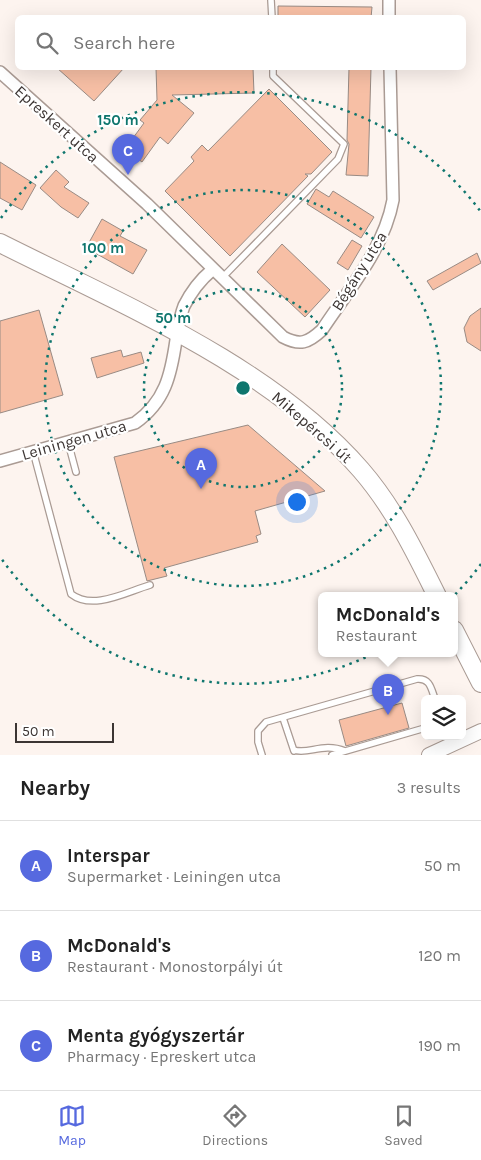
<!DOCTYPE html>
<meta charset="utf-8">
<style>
:root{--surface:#fff;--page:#f6f6f6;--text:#222;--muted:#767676;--line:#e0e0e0;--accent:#5669df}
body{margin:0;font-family:Karla,sans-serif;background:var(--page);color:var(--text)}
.controls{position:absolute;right:15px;bottom:15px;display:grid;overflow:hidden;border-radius:8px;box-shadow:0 5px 20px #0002}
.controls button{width:45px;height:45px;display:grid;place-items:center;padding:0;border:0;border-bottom:1px solid var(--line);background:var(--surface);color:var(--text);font:25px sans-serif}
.scale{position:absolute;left:15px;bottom:12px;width:99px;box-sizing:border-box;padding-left:5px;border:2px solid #3c3533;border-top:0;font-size:14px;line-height:18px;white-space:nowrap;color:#3c3533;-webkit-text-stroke:4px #fff;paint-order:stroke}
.you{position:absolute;left:296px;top:501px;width:18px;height:18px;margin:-12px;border:4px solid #fff;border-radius:50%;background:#1a73e8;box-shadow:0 0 0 8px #1a73e833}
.badge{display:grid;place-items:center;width:32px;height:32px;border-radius:50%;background:var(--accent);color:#fff;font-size:16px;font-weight:700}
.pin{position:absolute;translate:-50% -41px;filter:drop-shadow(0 1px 2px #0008)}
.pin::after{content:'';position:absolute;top:26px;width:18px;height:15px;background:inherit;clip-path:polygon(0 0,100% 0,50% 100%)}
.popup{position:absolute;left:318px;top:592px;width:140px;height:65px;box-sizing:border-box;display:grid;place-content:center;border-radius:8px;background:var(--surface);filter:drop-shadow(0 1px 4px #0005);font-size:16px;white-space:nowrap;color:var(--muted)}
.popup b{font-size:19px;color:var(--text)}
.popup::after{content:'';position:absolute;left:50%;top:100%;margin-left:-10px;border:10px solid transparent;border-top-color:var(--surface)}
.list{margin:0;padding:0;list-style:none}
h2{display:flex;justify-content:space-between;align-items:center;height:65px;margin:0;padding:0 20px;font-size:21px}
h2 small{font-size:16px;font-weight:400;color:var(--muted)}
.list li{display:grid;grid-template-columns:32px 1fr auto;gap:15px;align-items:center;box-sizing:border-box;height:90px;padding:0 20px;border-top:1px solid var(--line)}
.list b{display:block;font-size:19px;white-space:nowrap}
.list p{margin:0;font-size:16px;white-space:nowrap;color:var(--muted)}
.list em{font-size:16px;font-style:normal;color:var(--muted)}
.icon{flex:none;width:28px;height:28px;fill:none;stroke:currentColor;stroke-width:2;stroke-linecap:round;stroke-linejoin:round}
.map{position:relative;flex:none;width:481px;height:755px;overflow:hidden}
.search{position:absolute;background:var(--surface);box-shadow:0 5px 20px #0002;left:15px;right:15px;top:15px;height:55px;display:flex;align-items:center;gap:12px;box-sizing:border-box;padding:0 18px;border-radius:8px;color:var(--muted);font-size:19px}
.sheet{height:335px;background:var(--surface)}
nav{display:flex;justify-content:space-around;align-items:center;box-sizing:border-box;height:70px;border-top:1px solid var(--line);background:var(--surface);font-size:14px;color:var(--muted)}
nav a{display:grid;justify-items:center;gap:2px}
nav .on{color:var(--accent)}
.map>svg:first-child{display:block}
.building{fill:#f7bfa5;stroke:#998b84}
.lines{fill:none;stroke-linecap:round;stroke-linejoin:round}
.service-casing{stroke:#aa9b94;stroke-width:8}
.minor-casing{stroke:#aa9b94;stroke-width:14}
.tertiary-casing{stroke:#aa9b94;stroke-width:16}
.primary-casing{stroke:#aa9b94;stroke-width:20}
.service{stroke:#fff;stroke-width:5.5}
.minor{stroke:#fff;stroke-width:11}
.tertiary{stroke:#fff;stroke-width:14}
.primary{stroke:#fff;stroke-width:18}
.ring{fill:none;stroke:#0f766e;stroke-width:2.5;stroke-dasharray:2.5 5}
.labels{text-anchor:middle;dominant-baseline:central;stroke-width:4.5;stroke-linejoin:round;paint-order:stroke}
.street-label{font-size:16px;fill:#3c3533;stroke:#fff}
.centre{fill:#0f766e;stroke:#fff;stroke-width:2.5}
.ring-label{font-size:15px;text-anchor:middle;font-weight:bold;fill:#0f766e;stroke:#fff;stroke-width:4.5;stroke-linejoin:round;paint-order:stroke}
</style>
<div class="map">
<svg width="481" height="755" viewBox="0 0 481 755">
<rect width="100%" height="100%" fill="#fdf4ef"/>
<path class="building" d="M278 6 372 7 371 18H278Z
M57 68H124L94 101Z
M156 68H253L254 93 172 95 194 113 168 144 160 137 142 162 125 149 144 123 140 120 157 100Z
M349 68H371L368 176 346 175 349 144 347 140Z
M269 89 332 152 311 174H305L308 176 230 256 165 191 194 161 191 157 202 145 208 151Z
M0 162 36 185 22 210 0 198Z
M56 170 69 182 64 187 89 203 78 218 61 207 40 188Z
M316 189 329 197 333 191 374 217 361 238 307 204Z
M102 219 123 231 120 236 147 250 133 274 86 248Z
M352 240 362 246 348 270 337 263Z
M282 244 330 290 305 317 257 272Z
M477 253 481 263 433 290 427 281Z
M481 308V351L467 342 464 328 470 316Z
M39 310 63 395 0 413V321Z
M121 350 123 357 141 352 144 363 97 378 91 358Z
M248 425 325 491 255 511 261 534 256 536 258 542 164 568 167 576 147 581 114 457Z
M402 703 409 728 346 746 339 720Z"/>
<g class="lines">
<defs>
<path id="service" d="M271 0 272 18
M221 279 338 159 344 144 273 76V68
M68 442 76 472
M33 451 71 594C93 611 126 592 150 585
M283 718 294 751
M294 750C308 755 323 742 345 751
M262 755 258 742V731L266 722 417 679C430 678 431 688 435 699
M332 755 425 728"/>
<path id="minor" d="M389 0V18
M0 72 147 204 283 337C300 346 308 343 322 330 349 289 384 249 393 200L390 68
M0 461 135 423C165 402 171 375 176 340 178 329 180 316 184 306 191 292 200 280 212 270"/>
<path id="tertiary" d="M429 755 481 731"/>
<path id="primary" d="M0 243C121 304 271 366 361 470 394 508 415 552 437 596
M454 630 481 683"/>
</defs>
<use href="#service" class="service-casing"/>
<use href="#minor" class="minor-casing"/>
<use href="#tertiary" class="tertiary-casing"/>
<use href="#primary" class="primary-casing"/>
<use href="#service" class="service"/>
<use href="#minor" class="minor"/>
<use href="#tertiary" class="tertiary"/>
<use href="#primary" class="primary"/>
</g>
<g class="ring">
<circle cx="243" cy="388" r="99"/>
<circle cx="243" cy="388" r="198"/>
<path d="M481 564A296 296 0 0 1 1 558M1 218A296 296 0 0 1 481 212"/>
</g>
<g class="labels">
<g class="street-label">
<text transform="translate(57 124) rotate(42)">Epreskert utca</text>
<text transform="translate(359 271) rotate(-58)">Bégány utca</text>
<text transform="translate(312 427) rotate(41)">Mikepércsi út</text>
<text transform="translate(74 440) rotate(-16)">Leiningen utca</text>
</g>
</g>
<circle cx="243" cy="388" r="8" class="centre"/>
<g class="ring-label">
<text x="118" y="125">150 m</text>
<text x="103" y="253">100 m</text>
<text x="173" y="323">50 m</text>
</g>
</svg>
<div class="controls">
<button><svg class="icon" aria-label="layers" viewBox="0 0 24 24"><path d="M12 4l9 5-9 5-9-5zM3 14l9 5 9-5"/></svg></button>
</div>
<div class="scale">50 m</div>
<div class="you"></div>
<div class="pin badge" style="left:201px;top:489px">A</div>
<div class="pin badge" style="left:388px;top:715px">B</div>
<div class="popup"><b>McDonald's</b>Restaurant</div>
<div class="pin badge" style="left:128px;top:175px">C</div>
<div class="search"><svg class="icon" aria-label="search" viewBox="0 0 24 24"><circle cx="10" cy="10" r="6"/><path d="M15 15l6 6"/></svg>Search here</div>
</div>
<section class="sheet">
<h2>Nearby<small>3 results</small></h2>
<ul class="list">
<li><span class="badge">A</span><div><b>Interspar</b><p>Supermarket · Leiningen utca</p></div><em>50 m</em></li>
<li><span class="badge">B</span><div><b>McDonald's</b><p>Restaurant · Monostorpályi út</p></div><em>120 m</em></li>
<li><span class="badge">C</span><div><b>Menta gyógyszertár</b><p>Pharmacy · Epreskert utca</p></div><em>190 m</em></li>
</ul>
</section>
<nav>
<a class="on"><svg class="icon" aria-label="map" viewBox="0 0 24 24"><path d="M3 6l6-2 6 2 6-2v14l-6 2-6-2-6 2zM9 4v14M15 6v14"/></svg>Map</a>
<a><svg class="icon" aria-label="directions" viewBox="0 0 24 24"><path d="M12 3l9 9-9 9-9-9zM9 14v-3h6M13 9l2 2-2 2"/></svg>Directions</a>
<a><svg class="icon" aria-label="saved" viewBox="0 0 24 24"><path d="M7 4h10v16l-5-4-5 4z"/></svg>Saved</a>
</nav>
